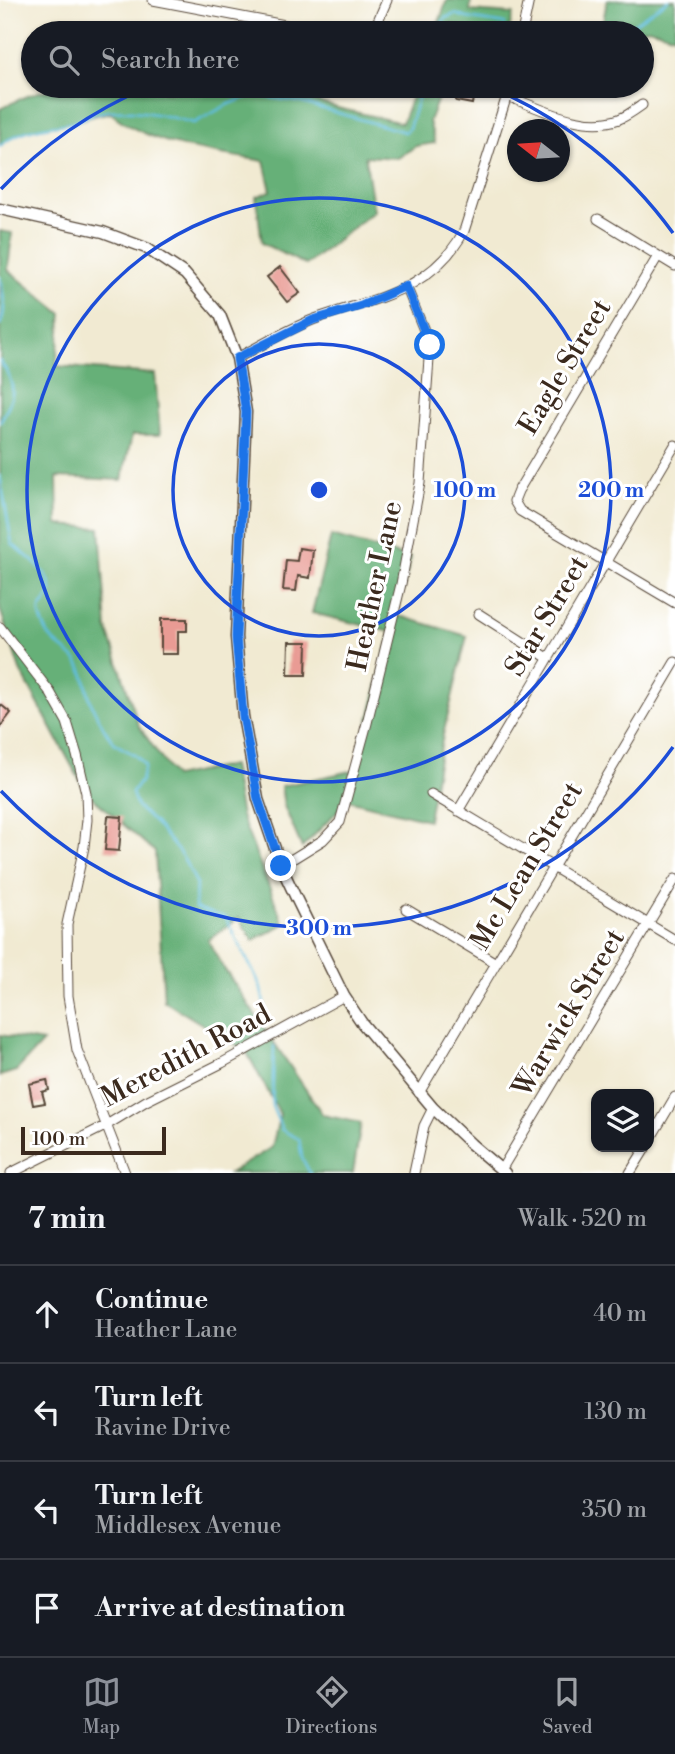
<!DOCTYPE html>
<meta charset="utf-8">
<style>
:root{--surface:#171b24;--page:#242831;--text:#f1f3f6;--muted:#9ea1a6;--line:#363941;--accent:#8c9099}
body{margin:0;font-family:"Libre Bodoni",serif;background:var(--page);color:var(--text)}
.controls{position:absolute;right:21px;bottom:21px;display:grid;overflow:hidden;border-radius:14px;box-shadow:0 2px 5px #0004}
.controls button{width:63px;height:63px;display:grid;place-items:center;padding:0;border:0;border-bottom:2px solid var(--line);background:var(--surface);color:var(--text);font:35px sans-serif}
.compass{position:absolute;left:507px;top:119px;width:63px;height:63px;border-radius:50%;background:var(--surface);box-shadow:0 2px 5px #0004;rotate:287deg}
.scale{position:absolute;left:21px;bottom:18px;width:145px;box-sizing:border-box;padding-left:7px;border:4px solid #3b2a1e;border-top:0;font-size:19px;line-height:24px;white-space:nowrap;color:#3b2a1e;-webkit-text-stroke:5px #fff;paint-order:stroke}
.stop{position:absolute;width:21px;height:21px;margin:-16px;border:5px solid #1a73e8;border-radius:50%;background:#fff}
.stop.end{background:#1a73e8;border-color:#fff;box-shadow:0 2px 7px #0008}
.list{margin:0;padding:0;list-style:none}
h2{display:flex;justify-content:space-between;align-items:center;height:91px;margin:0;padding:0 28px;font-size:30px}
h2 small{font-size:23px;font-weight:400;color:var(--muted)}
.list li{display:grid;grid-template-columns:46px 1fr auto;gap:21px;align-items:center;box-sizing:border-box;height:98px;padding:0 28px;border-top:2px solid var(--line)}
.list b{display:block;font-size:26px;white-space:nowrap}
.list p{margin:0;font-size:23px;white-space:nowrap;color:var(--muted)}
.list em{font-size:23px;font-style:normal;color:var(--muted)}
.icon{flex:none;width:38px;height:38px;fill:none;stroke:currentColor;stroke-width:2;stroke-linecap:round;stroke-linejoin:round}
.map{position:relative;flex:none;width:675px;height:1173px;overflow:hidden}
.search{position:absolute;background:var(--surface);box-shadow:0 2px 5px #0004;left:21px;right:21px;top:21px;height:77px;display:flex;align-items:center;gap:18px;box-sizing:border-box;padding:0 24px;border-radius:38px;color:var(--muted);font-size:26px}
.sheet{height:483px;background:var(--surface)}
nav{display:flex;justify-content:space-around;align-items:center;box-sizing:border-box;height:98px;border-top:2px solid var(--line);background:var(--surface);font-size:19px;color:var(--muted)}
nav a{display:grid;justify-items:center;gap:4px}
nav .on{color:var(--accent)}
.map>svg:first-child{display:block}
.forest{fill:#66b078;stroke:#506d4b;stroke-width:2}
.lines{fill:none;stroke-linecap:round;stroke-linejoin:round}
.stream{stroke:#61bedf;stroke-width:2.5}
.building{fill:#e99b94}
.minor-casing{stroke:#564739;stroke-width:11}
.tertiary-casing{stroke:#564739;stroke-width:13}
.minor{stroke:#fff;stroke-width:9}
.tertiary{stroke:#fff;stroke-width:10}
.route{stroke:#1a73e8;stroke-width:9}
.ring{fill:none;stroke:#1d4ed8;stroke-width:3.5}
.labels{text-anchor:middle;dominant-baseline:central;stroke-width:6;stroke-linejoin:round;paint-order:stroke}
.street-label{font-size:28px;fill:#3b2a1e;stroke:#fff}
.centre{fill:#1d4ed8;stroke:#fff;stroke-width:3.5}
.ring-label{font-size:21px;text-anchor:middle;font-weight:bold;fill:#1d4ed8;stroke:#fff;stroke-width:6;stroke-linejoin:round;paint-order:stroke}
</style>
<div class="map">
<svg width="675" height="1173" viewBox="0 0 675 1173">
<rect width="100%" height="100%" fill="#fff"/>
<filter id="ink" filterUnits="userSpaceOnUse"><feTurbulence type="fractalNoise" baseFrequency=".0143" numOctaves="2"/><feDisplacementMap in="SourceGraphic" scale="14" xChannelSelector="R" yChannelSelector="G"/><feConvolveMatrix kernelMatrix="1 2 1 2 8 2 1 2 1" color-interpolation-filters="sRGB"/></filter>
<filter id="wash" filterUnits="userSpaceOnUse"><feTurbulence type="fractalNoise" baseFrequency=".00686" numOctaves="4" result="noise"/><feDisplacementMap in="SourceGraphic" scale="28" xChannelSelector="R" yChannelSelector="G"/><feGaussianBlur stdDeviation="1.57" result="paint"/><feColorMatrix in="noise" values="0 0 0 0 0 0 0 0 0 0 0 0 0 0 0 0 0 1.4 0 .05"/><feComposite in="paint" operator="in"/></filter>
<g filter="url(#wash)">
<rect width="100%" height="100%" fill="#f1ead2"/>
<path class="forest" d="M447 0H471L470 11 513 14 508 33H489L451 24 448 33H435Z
M607 0H675V36L648 28 627 33H601Z
M85 86H145L168 92 241 86 251 92 288 93 338 108 402 123 416 86H443L429 121 435 143 416 146 398 158 365 156 374 211 306 265 262 243 256 197 271 191 264 161C216 153 149 146 111 113 97 113 87 119 73 122 45 129 25 125 0 146V109C31 93 45 86 81 89Z
M0 231 12 233 8 270 62 314 56 366 155 374 160 435H132L122 480 57 477 58 525 100 528 107 628 139 726 174 777 232 765 241 816 284 924 253 941 239 918 208 940 221 964 323 1115 361 1123 353 1173H230L272 1147 280 1114 246 1051 164 1001 155 852 86 792 20 670 0 609Z
M331 536 411 558 396 615 467 636 443 735 428 820 348 800 302 848 284 806 281 786 356 770 391 632 312 613Z
M0 1035 43 1042 16 1071 0 1076Z"/>
<g class="lines">
<path class="stream" d="M532 32 543 33
M438 33 445 18 455 14 467 18 505 24
M612 33 625 30 668 0
M0 146C21 128 45 127 71 123 80 121 88 115 97 113 128 106 163 115 194 123L227 105 252 95 299 102 405 132 409 128 422 86
M0 277C3 292 7 310 0 325
M0 361C18 386 15 396 0 422
M0 476 12 544C23 553 56 576 50 593 44 610 34 603 44 626 52 647 71 650 80 666 86 676 87 691 91 702 93 710 107 734 112 740 119 750 135 750 145 766L141 780 132 793 137 807 155 823 182 856 196 882 195 908 226 918 260 985 268 1021
M274 1046 272 1106 282 1130 299 1139 302 1158 310 1173"/>
</g>
<g id="blocks">
<path class="building" d="M458 86H476L472 104 456 101Z
M280 267 300 293 287 302 267 277Z
M299 548 313 550 310 578 298 576 296 591 283 590 286 560 297 561Z
M161 619H187V631H178V654H161Z
M289 642H307L306 675H288Z
M0 704 11 713 0 727Z
M108 816 122 817 119 851 105 850Z
M47 1080 49 1090 42 1092 45 1103 33 1105 29 1084Z"/>
</g>
</g>
<g filter="url(#ink)">
<use href="#blocks" fill-opacity="0" stroke="#564739" stroke-width="2"/>
<g class="lines">
<defs>
<path id="minor" d="M153 0 327 33
M362 33 377 23 387 0
M522 33 529 0
M507 96C540 108 583 132 619 119 627 116 635 110 642 105
M598 219 675 266
M658 256 518 491 514 501 520 511 675 603
M237 358C262 345 288 329 315 319 374 298 431 292 464 231L510 86
M479 614 548 658
M0 627 50 692 67 722 77 755 86 793 87 820 84 847 67 924 68 996 77 1050 125 1173
M431 794 675 940
M458 811 675 445
M281 866 323 840 340 822 367 723 401 584 420 483 430 345 406 286
M406 909 496 963
M419 1093 675 662
M649 1141 675 1097
M501 1170 675 879
M11 1173 105 1126 146 1101 222 1063 344 996
M414 1173 424 1126 433 1108
M630 1173 646 1147"/>
<path id="tertiary" d="M0 209 103 232 146 248 185 274 220 315 237 358 246 412 236 637 243 716 258 799 281 866 296 898 344 996 362 1023 433 1108 471 1144 505 1173"/>
</defs>
<use href="#minor" class="minor-casing"/>
<use href="#tertiary" class="tertiary-casing"/>
<use href="#minor" class="minor"/>
<use href="#tertiary" class="tertiary"/>
</g>
</g>
<g class="lines" filter="url(#ink)">
<path class="route" d="M281 866 258 799 243 716 236 637 246 412 237 358 313 320 361 306 406 286 430 345"/>
</g>
<g class="ring">
<circle cx="319" cy="490" r="146"/>
<circle cx="319" cy="490" r="292"/>
<path d="M673 747A438 438 0 0 1 1 791M1 189A438 438 0 0 1 148 87M490 87A438 438 0 0 1 673 233"/>
</g>
<g class="labels">
<g class="street-label">
<text transform="translate(565 367) rotate(-59)">Eagle Street</text>
<text transform="translate(375 586) rotate(-78)">Heather Lane</text>
<text transform="translate(547 616) rotate(-59)">Star Street</text>
<text transform="translate(527 866) rotate(-59)">Mc Lean Street</text>
<text transform="translate(569 1013) rotate(-59)">Warwick Street</text>
<text transform="translate(186 1056) rotate(-28)">Meredith Road</text>
</g>
</g>
<circle cx="319" cy="490" r="10" class="centre"/>
<g class="ring-label">
<text x="465" y="497">100 m</text>
<text x="611" y="497">200 m</text>
<text x="319" y="935">300 m</text>
</g>
</svg>
<div class="controls">
<button><svg class="icon" aria-label="layers" viewBox="0 0 24 24"><path d="M12 4l9 5-9 5-9-5zM3 14l9 5 9-5"/></svg></button>
</div>
<svg class="compass" viewBox="-18 -18 36 36"><path d="M0-13l5 13h-10z" fill="#e53935"/><path d="M0 13l5-13h-10z" fill="#9ea1a6"/></svg>
<div class="scale">100 m</div>
<div class="stop" style="left:430px;top:345px"></div>
<div class="stop end" style="left:281px;top:866px"></div>
<div class="search"><svg class="icon" aria-label="search" viewBox="0 0 24 24"><circle cx="10" cy="10" r="6"/><path d="M15 15l6 6"/></svg>Search here</div>
</div>
<section class="sheet">
<h2>7 min<small>Walk · 520 m</small></h2>
<ul class="list">
<li><svg class="icon" aria-label="ahead" viewBox="0 0 24 24"><path d="M12 20V5M6 11l6-6 6 6"/></svg><div><b>Continue</b><p>Heather Lane</p></div><em>40 m</em></li>
<li><svg class="icon" aria-label="left" viewBox="0 0 24 24"><path d="M17 20v-9H6M10 6l-5 5 5 5"/></svg><div><b>Turn left</b><p>Ravine Drive</p></div><em>130 m</em></li>
<li><svg class="icon" aria-label="left" viewBox="0 0 24 24"><path d="M17 20v-9H6M10 6l-5 5 5 5"/></svg><div><b>Turn left</b><p>Middlesex Avenue</p></div><em>350 m</em></li>
<li><svg class="icon" aria-label="arrive" viewBox="0 0 24 24"><path d="M6 21V4h12l-3 4 3 4H6"/></svg><div><b>Arrive at destination</b></div></li>
</ul>
</section>
<nav>
<a class="on"><svg class="icon" aria-label="map" viewBox="0 0 24 24"><path d="M3 6l6-2 6 2 6-2v14l-6 2-6-2-6 2zM9 4v14M15 6v14"/></svg>Map</a>
<a><svg class="icon" aria-label="directions" viewBox="0 0 24 24"><path d="M12 3l9 9-9 9-9-9zM9 14v-3h6M13 9l2 2-2 2"/></svg>Directions</a>
<a><svg class="icon" aria-label="saved" viewBox="0 0 24 24"><path d="M7 4h10v16l-5-4-5 4z"/></svg>Saved</a>
</nav>
